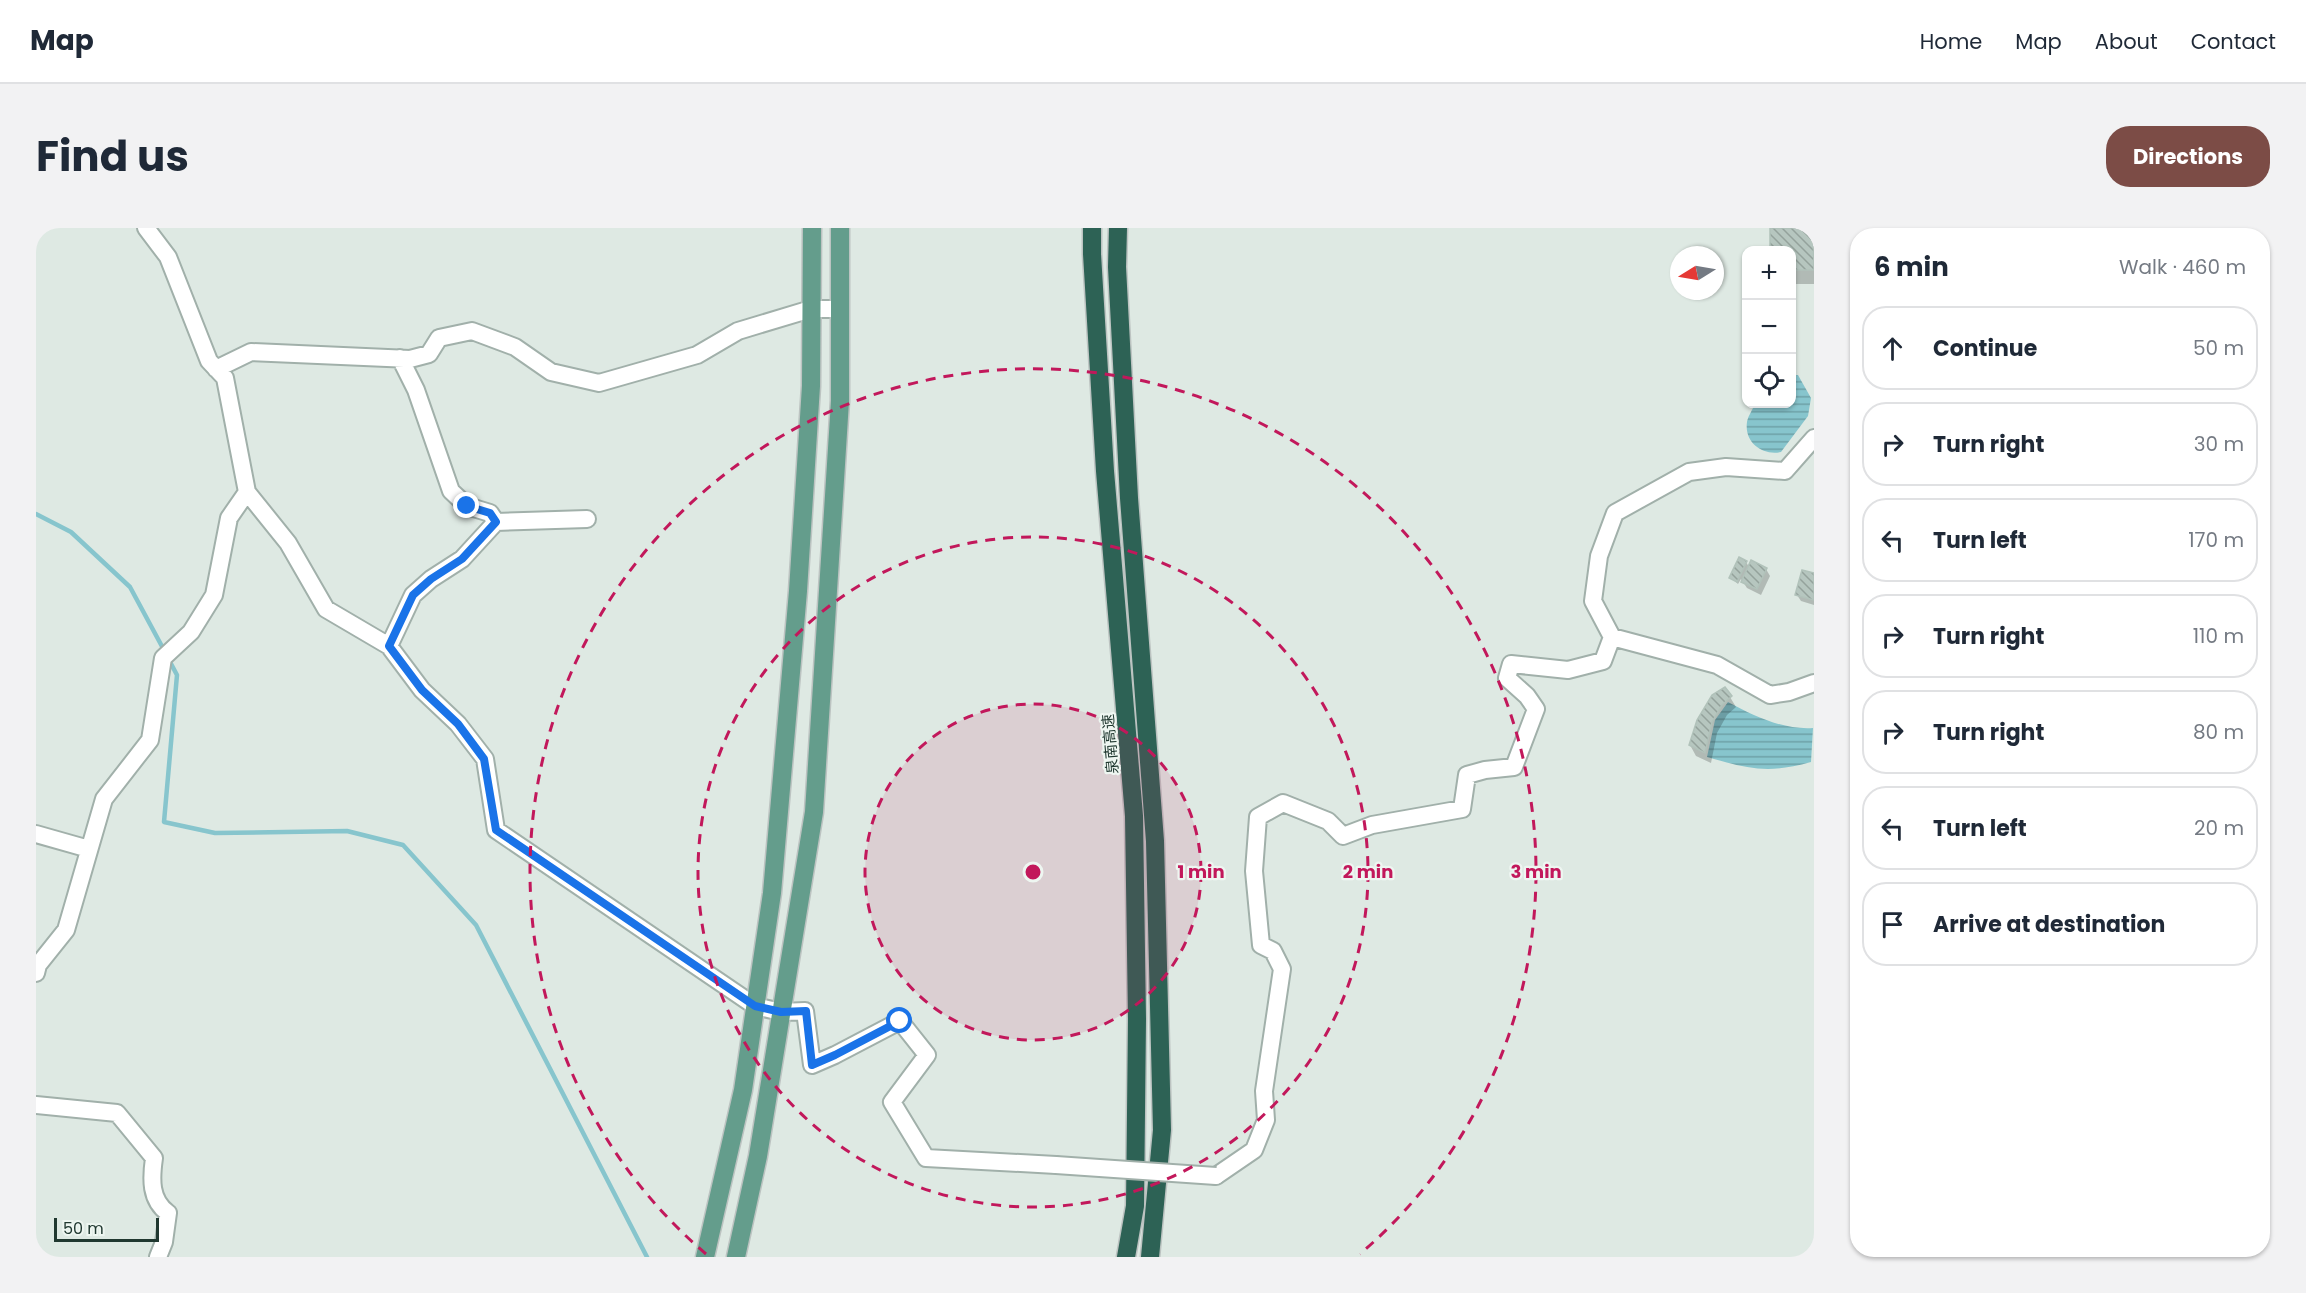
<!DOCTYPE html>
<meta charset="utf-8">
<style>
:root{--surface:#fff;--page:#f2f2f3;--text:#1f2937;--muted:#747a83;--line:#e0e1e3;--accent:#7c4c46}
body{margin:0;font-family:Poppins,"Noto Sans SC",sans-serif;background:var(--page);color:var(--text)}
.controls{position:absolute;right:18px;top:18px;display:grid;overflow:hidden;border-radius:12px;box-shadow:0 2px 4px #0004}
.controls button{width:54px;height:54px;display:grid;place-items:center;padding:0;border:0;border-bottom:2px solid var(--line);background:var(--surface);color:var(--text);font:30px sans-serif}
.compass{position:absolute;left:1634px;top:18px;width:54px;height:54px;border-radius:50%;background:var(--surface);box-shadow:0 2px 4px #0004;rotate:259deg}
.scale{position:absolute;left:18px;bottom:15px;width:105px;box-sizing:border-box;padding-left:6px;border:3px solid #203830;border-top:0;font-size:16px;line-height:21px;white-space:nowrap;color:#203830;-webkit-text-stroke:4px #eef6f1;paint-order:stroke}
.stop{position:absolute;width:18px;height:18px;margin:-14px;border:4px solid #1a73e8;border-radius:50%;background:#fff}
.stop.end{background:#1a73e8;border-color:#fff;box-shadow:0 2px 6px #0008}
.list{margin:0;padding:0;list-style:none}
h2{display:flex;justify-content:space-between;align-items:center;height:78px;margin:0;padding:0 24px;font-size:26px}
h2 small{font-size:20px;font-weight:400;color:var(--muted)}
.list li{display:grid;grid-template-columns:39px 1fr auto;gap:18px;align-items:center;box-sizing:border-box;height:84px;margin:0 12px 12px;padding:0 12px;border:2px solid var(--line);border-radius:24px}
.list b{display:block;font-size:22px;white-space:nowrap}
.list em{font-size:20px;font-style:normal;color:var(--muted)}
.icon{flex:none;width:33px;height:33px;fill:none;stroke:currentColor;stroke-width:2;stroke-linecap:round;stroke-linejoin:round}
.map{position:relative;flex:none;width:1778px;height:1029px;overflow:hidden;border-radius:24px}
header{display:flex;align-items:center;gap:36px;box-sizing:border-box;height:84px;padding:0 30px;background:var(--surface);border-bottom:2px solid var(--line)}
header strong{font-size:28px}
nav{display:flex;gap:33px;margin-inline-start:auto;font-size:21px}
.intro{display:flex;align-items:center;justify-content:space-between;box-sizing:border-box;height:144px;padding:0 36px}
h1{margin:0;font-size:42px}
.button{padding:15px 27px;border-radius:24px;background:var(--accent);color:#fff;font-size:21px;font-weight:700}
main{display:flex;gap:36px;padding:0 36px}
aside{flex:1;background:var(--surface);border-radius:24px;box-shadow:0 2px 4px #0004}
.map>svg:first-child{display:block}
.water{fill:url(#water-rules)}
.shadow{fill:#0003}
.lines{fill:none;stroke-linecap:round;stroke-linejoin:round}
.stream{stroke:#87c5cd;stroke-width:4.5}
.building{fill:url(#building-back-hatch);stroke:#b1c2ba;stroke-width:1.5}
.minor-casing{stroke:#a1b0aa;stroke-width:20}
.major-casing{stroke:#bcc3c1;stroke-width:21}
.highway-casing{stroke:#bcc3c1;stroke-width:21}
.minor{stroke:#fff;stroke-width:16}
.major{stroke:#649d8c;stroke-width:18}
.highway{stroke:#2d6255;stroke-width:18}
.minor-bridge-casing{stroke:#a1b0aa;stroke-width:20;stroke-linecap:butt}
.minor-bridge{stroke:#fff;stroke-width:16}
.route{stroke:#1a73e8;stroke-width:8}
.ring{fill:none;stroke:#c2185b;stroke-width:3;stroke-dasharray:10 8}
.labels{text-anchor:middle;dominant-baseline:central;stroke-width:4.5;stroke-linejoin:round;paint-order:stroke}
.street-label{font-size:15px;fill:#203830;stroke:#eef6f1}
.centre{fill:#c2185b;stroke:#eef6f1;stroke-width:3}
.ring-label{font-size:18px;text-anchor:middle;font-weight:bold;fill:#c2185b;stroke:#eef6f1;stroke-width:4.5;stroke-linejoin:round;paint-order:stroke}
</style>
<header>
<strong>Map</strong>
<nav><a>Home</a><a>Map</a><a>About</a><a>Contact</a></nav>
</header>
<div class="intro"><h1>Find us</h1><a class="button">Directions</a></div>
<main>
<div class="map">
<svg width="1778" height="1029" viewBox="0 0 1778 1029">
<defs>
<pattern id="water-rules" width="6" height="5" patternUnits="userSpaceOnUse" patternTransform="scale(1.5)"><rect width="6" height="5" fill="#87c5cd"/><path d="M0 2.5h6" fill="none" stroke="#6ea1a7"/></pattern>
<pattern id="building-back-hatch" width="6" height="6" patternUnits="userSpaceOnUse" patternTransform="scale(1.5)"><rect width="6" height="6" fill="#b6c6bf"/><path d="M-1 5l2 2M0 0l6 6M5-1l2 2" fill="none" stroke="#94a29c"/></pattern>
</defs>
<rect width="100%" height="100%" fill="#dee9e3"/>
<path class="water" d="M1756 147H1762L1775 170 1772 188 1745 224C1727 228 1708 215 1711 194 1712 188 1717 181 1719 176H1756Z
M1692 474C1718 488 1747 502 1777 500L1775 534C1732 546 1713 541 1671 529L1679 492Z"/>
<path class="shadow" d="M1736 0H1778V56H1756V22H1736Z
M1710 334 1713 339 1730 341 1734 348 1725 367 1711 360 1705 351 1702 356 1695 350Z
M1778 347V377L1765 373 1761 367Z
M1694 469 1700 479 1691 487 1681 505 1675 535 1660 528 1654 517 1662 493Z"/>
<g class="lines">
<path class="stream" d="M0 286 35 304 94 359 129 424
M133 432 141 447 128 594 179 605 311 603 367 617 440 697 611 1029"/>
</g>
<path class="building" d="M1734 0H1777L1778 42H1756V22H1734Z
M1703 329 1711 333 1701 354 1693 350Z
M1715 332 1731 340 1721 361 1705 354Z
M1766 342 1778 345V372L1759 367Z
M1689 459 1696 468 1686 477 1676 494 1669 525 1653 517 1661 492 1676 467Z"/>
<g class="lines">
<defs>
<path id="minor" d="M110 0 132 29 173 133 189 150 211 264 252 315 290 381 353 418 386 462 422 496 449 531 460 602 719 778 745 784 769 783 776 837 799 827 864 793 891 827 856 874 890 930 1020 937
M364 130 380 162 415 263 431 278 454 285 460 294 551 291
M180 141 215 124 374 131 393 126 403 110 436 103 479 119 515 144 563 155 661 127 702 103 775 81H804
M1778 210 1749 243 1690 239 1653 244 1579 285 1563 328 1557 373 1576 409 1681 437 1734 467 1753 464 1778 455
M353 418 377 367 395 351 426 331 460 294
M0 606 53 621
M0 745 2 737 30 702 68 571 114 512 127 430 155 404 178 367 193 290 211 264
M0 877 81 885 118 930C115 951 114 972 132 985L128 1014 122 1029
M1180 948 1218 922 1230 892 1228 863 1246 741 1237 723 1225 717 1218 643 1222 589 1247 575 1292 593 1307 608 1336 597 1426 581 1431 547 1449 542 1478 539 1500 481 1491 468 1471 450 1475 436 1532 442 1567 433 1576 409"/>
<path id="major" d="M669 1029 707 862 736 665 762 363 775 158 776 0
M700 1029 722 928 778 584 804 173V0"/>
<path id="highway" d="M1056 0V26L1069 243 1098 588 1101 791 1099 978 1090 1029
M1082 0 1081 39 1093 270 1119 613 1126 902 1114 1029"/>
</defs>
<use href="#minor" class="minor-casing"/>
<use href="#major" class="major-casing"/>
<use href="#highway" class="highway-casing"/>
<use href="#minor" class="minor"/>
<use href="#major" class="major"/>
<use href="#highway" class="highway"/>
<defs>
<path id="minor-bridge" d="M1020 937 1180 948"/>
</defs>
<use href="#minor-bridge" class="minor-bridge-casing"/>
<use href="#minor-bridge" class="minor-bridge"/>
</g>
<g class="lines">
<path class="route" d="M431 278 454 285 460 294 426 331 395 351 377 367 353 418 386 462 422 496 448 531 460 602 719 778 745 784 770 783 776 837 799 827 864 793"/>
</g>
<circle cx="997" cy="644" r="168" fill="#c2185b" fill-opacity=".12"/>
<g class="ring">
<circle cx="997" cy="644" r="168"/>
<circle cx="997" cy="644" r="335"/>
<path d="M670 1026A503 503 0 1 1 1324 1026"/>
</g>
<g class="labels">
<g class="street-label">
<text transform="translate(1074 516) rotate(-95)">泉南高速</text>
</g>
</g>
<circle cx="997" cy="644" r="9" class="centre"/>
<g class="ring-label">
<text x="1165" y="650">1 min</text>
<text x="1332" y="650">2 min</text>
<text x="1500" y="650">3 min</text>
</g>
</svg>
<div class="controls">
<button>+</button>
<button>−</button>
<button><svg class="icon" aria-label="locate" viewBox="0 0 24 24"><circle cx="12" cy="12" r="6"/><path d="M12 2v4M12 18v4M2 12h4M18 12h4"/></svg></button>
</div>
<svg class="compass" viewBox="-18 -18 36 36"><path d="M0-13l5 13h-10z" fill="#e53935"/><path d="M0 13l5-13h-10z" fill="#747a83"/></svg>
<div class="scale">50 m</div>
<div class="stop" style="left:864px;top:793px"></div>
<div class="stop end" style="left:431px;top:278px"></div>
</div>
<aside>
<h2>6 min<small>Walk · 460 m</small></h2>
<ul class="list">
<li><svg class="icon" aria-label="ahead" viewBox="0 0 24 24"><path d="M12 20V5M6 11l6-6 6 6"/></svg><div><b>Continue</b></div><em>50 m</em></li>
<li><svg class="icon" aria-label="right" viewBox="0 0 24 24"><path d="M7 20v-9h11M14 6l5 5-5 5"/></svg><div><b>Turn right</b></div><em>30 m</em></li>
<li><svg class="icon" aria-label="left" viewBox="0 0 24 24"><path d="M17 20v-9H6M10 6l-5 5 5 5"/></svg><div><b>Turn left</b></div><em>170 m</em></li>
<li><svg class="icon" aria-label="right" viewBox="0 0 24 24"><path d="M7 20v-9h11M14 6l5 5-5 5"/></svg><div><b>Turn right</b></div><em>110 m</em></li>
<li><svg class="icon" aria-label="right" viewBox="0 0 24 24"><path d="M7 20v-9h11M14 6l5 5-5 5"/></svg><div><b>Turn right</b></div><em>80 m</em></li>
<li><svg class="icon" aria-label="left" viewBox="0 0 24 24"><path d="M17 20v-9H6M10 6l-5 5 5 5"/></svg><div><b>Turn left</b></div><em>20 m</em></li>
<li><svg class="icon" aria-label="arrive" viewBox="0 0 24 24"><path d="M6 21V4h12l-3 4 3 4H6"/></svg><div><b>Arrive at destination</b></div></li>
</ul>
</aside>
</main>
